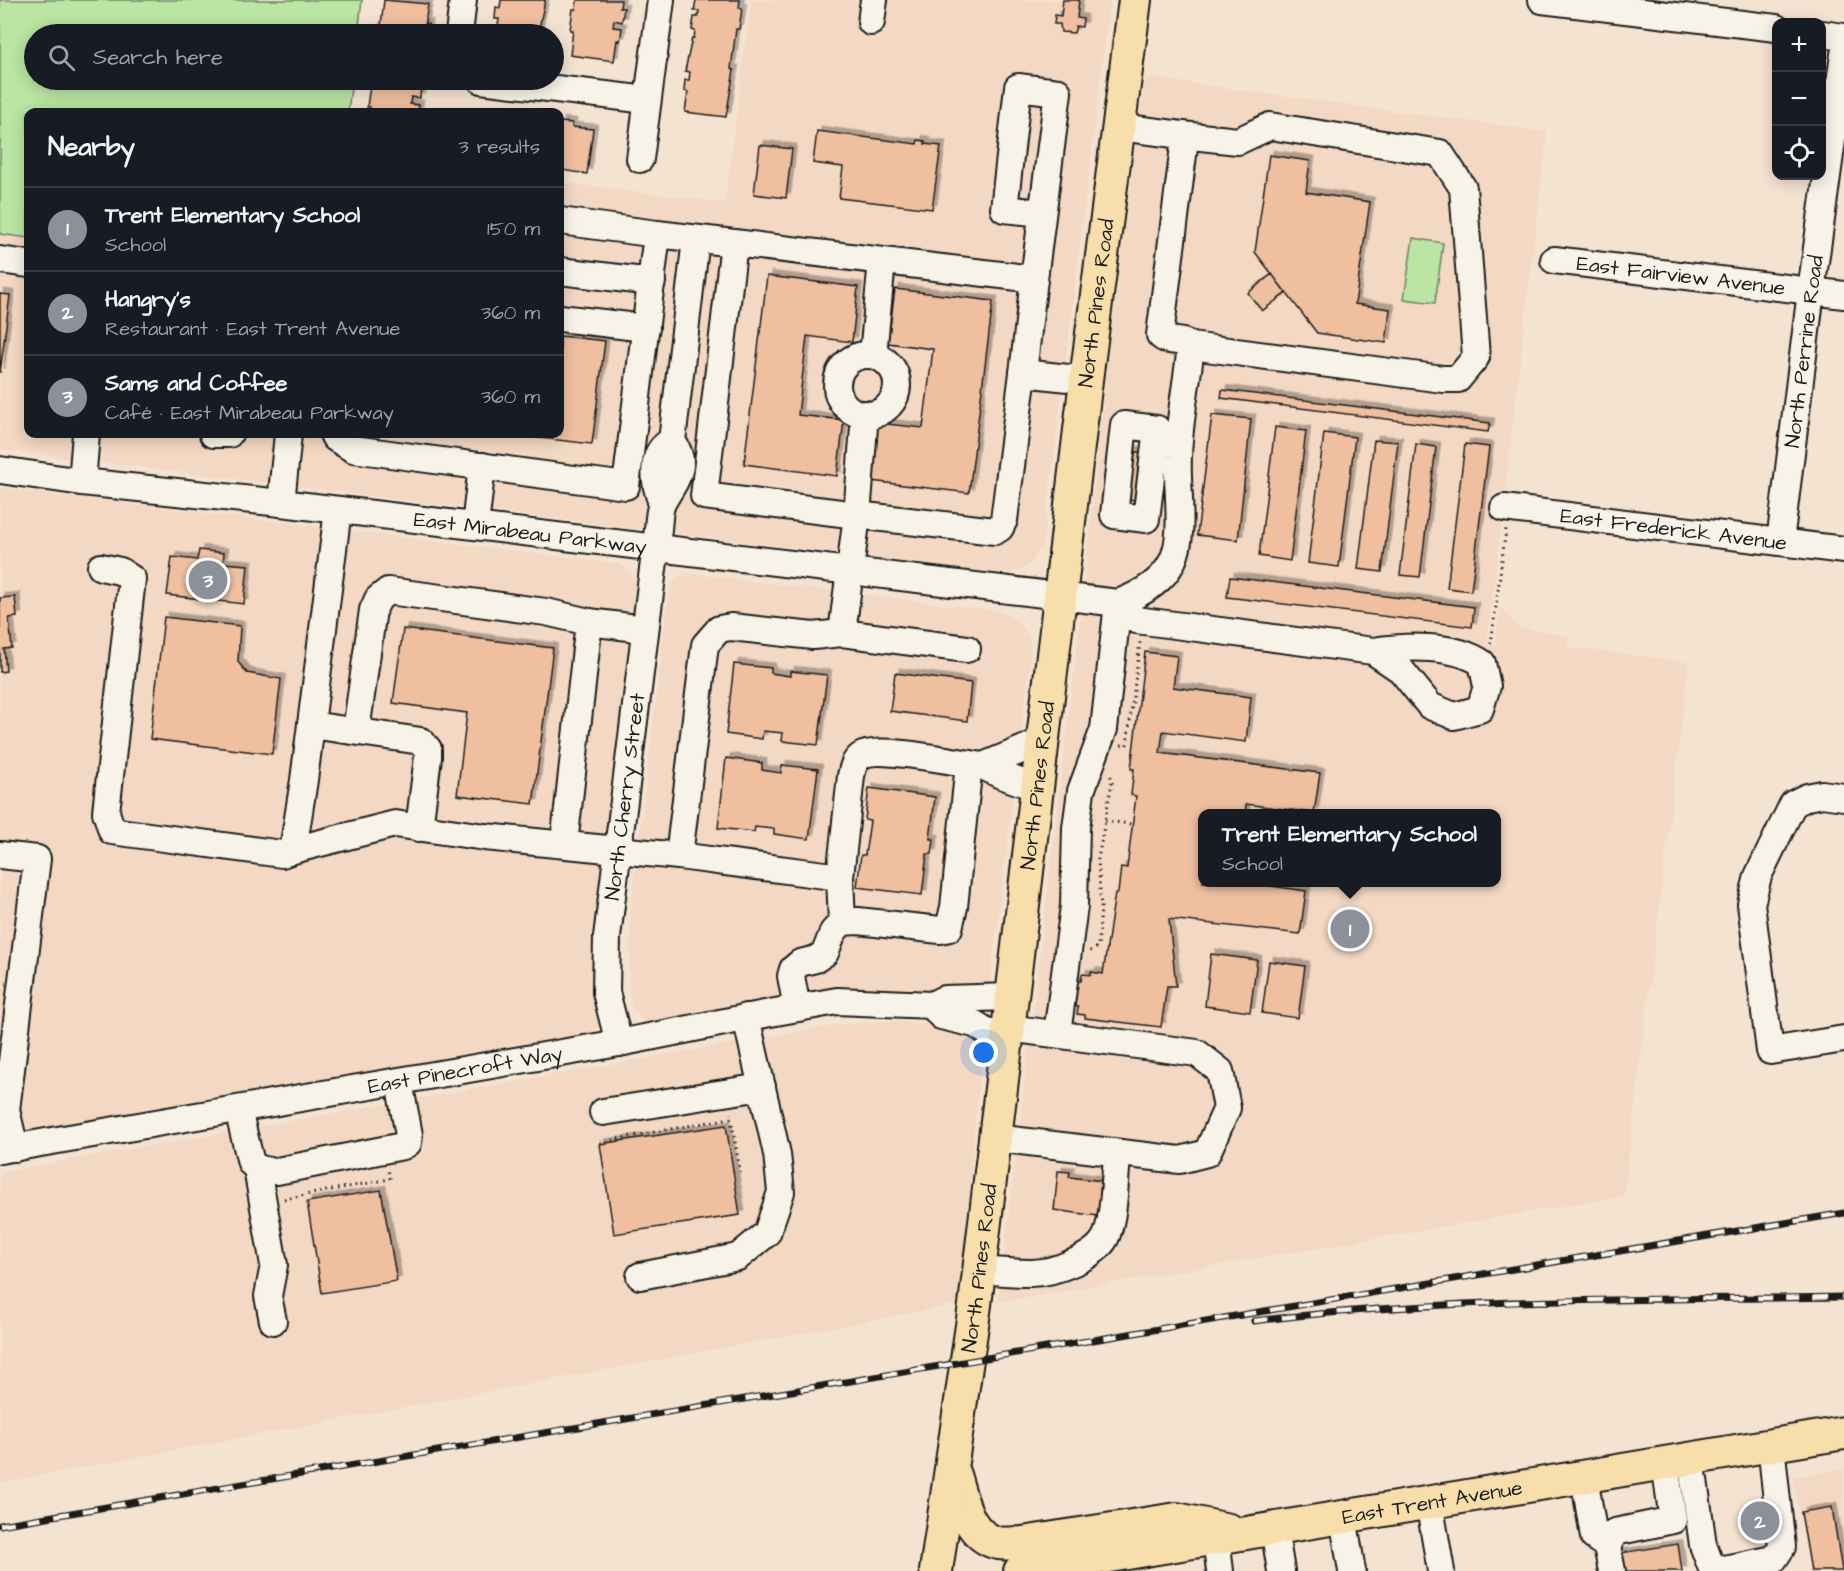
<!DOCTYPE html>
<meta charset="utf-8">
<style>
:root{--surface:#171b24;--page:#20242c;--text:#f1f3f6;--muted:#9ea1a6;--line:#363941;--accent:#8c9099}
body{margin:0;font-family:"Architects Daughter",sans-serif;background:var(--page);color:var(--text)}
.controls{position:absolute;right:18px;top:18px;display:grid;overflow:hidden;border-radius:12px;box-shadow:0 3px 15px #0003}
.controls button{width:54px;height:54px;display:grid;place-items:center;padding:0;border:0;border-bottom:2px solid var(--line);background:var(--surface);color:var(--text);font:30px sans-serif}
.you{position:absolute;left:984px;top:1053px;width:21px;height:21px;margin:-15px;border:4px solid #fff;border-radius:50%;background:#1a73e8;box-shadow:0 0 0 9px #1a73e833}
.badge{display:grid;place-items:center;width:39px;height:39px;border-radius:50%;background:var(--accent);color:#fff;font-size:20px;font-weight:700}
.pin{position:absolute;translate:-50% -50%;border:3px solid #fff;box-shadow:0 2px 6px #0006}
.popup{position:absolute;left:1198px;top:809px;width:303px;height:78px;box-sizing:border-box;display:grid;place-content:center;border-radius:12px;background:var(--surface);filter:drop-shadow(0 2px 4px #0005);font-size:20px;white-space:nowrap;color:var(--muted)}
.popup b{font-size:22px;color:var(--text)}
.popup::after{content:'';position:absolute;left:50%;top:100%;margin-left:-12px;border:12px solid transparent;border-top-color:var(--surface)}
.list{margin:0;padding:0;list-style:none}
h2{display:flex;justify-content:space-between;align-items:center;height:78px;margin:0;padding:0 24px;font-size:26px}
h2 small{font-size:20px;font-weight:400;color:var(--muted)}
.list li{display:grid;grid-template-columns:39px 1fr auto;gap:18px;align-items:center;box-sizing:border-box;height:84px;padding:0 24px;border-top:2px solid var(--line)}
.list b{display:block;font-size:22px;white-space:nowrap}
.list p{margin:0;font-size:20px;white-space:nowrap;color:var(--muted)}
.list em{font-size:20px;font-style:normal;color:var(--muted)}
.icon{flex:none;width:33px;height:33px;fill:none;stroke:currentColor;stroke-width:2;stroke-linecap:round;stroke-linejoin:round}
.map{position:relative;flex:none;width:1844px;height:1571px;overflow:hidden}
.search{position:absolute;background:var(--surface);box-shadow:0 3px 15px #0003;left:24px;top:24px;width:540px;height:66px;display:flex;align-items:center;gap:15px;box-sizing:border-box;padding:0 21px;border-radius:33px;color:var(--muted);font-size:22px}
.panel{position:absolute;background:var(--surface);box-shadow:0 3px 15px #0003;left:24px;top:108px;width:540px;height:330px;border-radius:12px}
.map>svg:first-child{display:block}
.built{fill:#f3d8c3;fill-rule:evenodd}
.green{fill:#bae5a2;stroke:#6b805f;stroke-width:1.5}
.building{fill:#efbfa0;stroke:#1c1c1c;stroke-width:1.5;filter:url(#shadow)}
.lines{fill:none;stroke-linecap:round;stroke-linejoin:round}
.minor-casing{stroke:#1c1c1c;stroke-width:30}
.major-casing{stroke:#1c1c1c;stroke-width:36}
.path{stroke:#1c1c1c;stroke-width:3;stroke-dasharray:1.5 4.5;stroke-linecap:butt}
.minor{stroke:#f7f3e8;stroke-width:26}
.major{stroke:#f8deab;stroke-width:32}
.rail-casing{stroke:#1c1c1c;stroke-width:7}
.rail{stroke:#f7f3e8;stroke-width:4.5;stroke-dasharray:14;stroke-linecap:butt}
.labels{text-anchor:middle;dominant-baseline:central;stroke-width:5;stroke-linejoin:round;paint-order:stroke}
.street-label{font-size:21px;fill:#1c1c1c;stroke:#f7f3e8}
</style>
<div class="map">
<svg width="1844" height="1571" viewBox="0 0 1844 1571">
<defs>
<filter id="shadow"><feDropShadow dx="4.5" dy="-4.5" stdDeviation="0" flood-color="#0004"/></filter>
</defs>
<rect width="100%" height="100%" fill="#f5e3d2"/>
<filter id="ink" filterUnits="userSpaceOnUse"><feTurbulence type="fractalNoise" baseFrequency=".0167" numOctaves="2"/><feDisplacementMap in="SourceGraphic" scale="12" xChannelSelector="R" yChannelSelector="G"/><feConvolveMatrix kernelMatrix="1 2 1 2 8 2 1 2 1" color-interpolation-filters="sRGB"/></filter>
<g filter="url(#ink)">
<path class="built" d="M751 0H1110L1043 544 1031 563 1024 568 1008 573H998L0 450V234L28 238V434H560V182L725 203Z
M1145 77 1547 132 1487 645 1495 646 1500 609 1505 611 1517 627 1569 636 1567 647 1689 662 1624 1196 998 1302 1084 588 1105 383ZM1203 814H1497V882H1203Z
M0 488 621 564 635 579 637 590 595 925 600 1019 598 1028 588 1036 0 1140Z
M687 573 981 609 1001 612 1018 622 1029 637 1031 654 990 982 985 989 966 995 905 989H859L656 1025 647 1024 633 1010 629 992 631 907 668 599 672 585 678 577Z
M886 1021 952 1025 980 1037 983 1046 975 1121 964 1264 963 1303 0 1483V1172L790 1033 845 1024Z
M1844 1469V1571H1809L1793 1477Z"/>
<path class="green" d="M0 0H362L358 34H34V80H352L348 112H28V238L0 234Z
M1413 238 1443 243 1435 303 1404 299Z"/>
<path class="building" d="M384 0 428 4 425 24H428L427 34H377L378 25H381Z
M501 0H545L538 34H497L499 19H495L496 7 500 8Z
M577 0H621L620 8H624L622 22 614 20 613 27 622 28 620 41 617 40 614 61 570 55 573 30H570L573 9H576Z
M696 0H740L739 8H742L739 29H736L731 69 734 70 726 117 685 112 688 92 684 91 685 80H689L690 72 685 71 692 38H694L695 31 692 30 694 17H698L699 11H694Z
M1063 0H1079L1077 18 1083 19 1082 27 1076 26 1074 33 1061 32 1060 24H1054L1055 15 1061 16Z
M374 80H417V85H421L420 98 411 97 410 104 419 105 418 112H369L370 107H367L370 85 373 86Z
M560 122 572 123V127L593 129 587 174 562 170 561 173H560Z
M817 131 917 144 918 140 925 141V144L941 146 932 209 839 198 843 167 813 163Z
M760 145 792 149 786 198 754 194Z
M1269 155 1310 161 1306 192 1370 202 1355 304 1390 309 1386 343 1317 333 1255 252Z
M1272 274 1286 293 1262 311 1248 293Z
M767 276 858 287 852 342 807 336 798 415 844 420 837 476 744 464Z
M895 289 993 301 969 493 871 481 878 423 923 428 933 349 888 343Z
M0 294 10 295 0 373Z
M560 336 605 341 592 444 505 434H560Z
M1222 390 1490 423 1488 432 1221 398Z
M1212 415 1251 419 1238 540 1197 535Z
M1275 427 1306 431 1290 561 1259 556Z
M1324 433 1355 437 1339 567 1308 563Z
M1374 440 1398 442 1382 572 1358 569Z
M1416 444 1436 447 1420 577 1400 575Z
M1465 444 1489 447 1471 591 1447 588Z
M1127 451 1148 453 1143 501 1121 498Z
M199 550 224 553 223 563 248 565 244 604 167 595 172 557 197 560Z
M1230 577 1474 607 1472 627 1227 597Z
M15 597 17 617 9 618 12 648 4 649 6 671 0 672V598Z
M164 617 240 626 238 662 247 673 281 679 272 754 150 739Z
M403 629 553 648 533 804 457 795 467 713 393 703Z
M1145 652 1177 656 1173 687 1251 697 1246 742 1163 731 1160 753 1320 773 1314 813 1246 804 1245 814H1203V882H1243L1306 891 1300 934 1169 919 1176 986H1167L1161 1027 1085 1018V1015L1077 1014 1078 1007 1072 1006 1075 981H1081L1082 974 1091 975V972L1103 974 1115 893H1118L1121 867 1127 868 1136 796 1131 795 1134 769H1131Z
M734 664 771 668V673L790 676V671L827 675 818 745 782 741 783 733 763 731 762 739 726 734Z
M895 673 971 683 967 721 890 711Z
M726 758 762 763V770L781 773 782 765 818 769 809 839 774 834V829L755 827 754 832 718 828Z
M869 788 935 797 930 839H934L932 854H927L922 895 857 887 861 855H865L870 821 865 820Z
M1211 954 1257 960 1250 1012 1205 1006Z
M1269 961 1305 966 1298 1018 1262 1013Z
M726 1125 740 1215 614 1234 600 1144Z
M1058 1171 1070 1172 1069 1177 1102 1181 1098 1216 1054 1210Z
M381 1190 397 1281 322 1293 307 1202Z
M1769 1503 1775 1535 1750 1538 1745 1507Z
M1832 1507 1842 1571H1811L1801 1512Z
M1678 1544 1682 1571H1623L1620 1553Z"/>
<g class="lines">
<defs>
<g id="minor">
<path d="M1542 0 1776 28"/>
<path d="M871 22 874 0"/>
<path d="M459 34 463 0"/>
<path d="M1822 34 1844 37"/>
<path d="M481 80 647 100"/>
<path d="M1182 135 1238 141 1270 126 1440 153 1463 188 1476 357 1458 379H1443L1191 346"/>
<path d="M640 159 661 0"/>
<path d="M657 234 734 243"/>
<path d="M0 260 28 264"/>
<path id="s1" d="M1554 260 1844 295"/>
<path d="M560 271 652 282"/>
<path d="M1034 279 1058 92 1018 87 1004 209 1042 213"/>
<path d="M560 318 646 328"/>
<path d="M873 355 882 261"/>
<circle cx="867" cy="385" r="30"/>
<path d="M865 414 857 515 995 531 1000 528 1004 520 1023 373"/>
<path d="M1124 425 1157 429 1146 519 1114 515Z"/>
<path d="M213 434H229"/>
<path d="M333 434 335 438 353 449 626 486 657 234 560 221"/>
<path id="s2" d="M0 470 82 482 281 503 1118 603C1139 595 1162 583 1172 562 1186 535 1176 487 1178 457 1179 420 1187 383 1191 346 1182 338 1168 344 1160 335L1185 139 1182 135 1119 127"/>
<path d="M82 482 86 434"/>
<path d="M281 503 288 434"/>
<path d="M662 503C654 484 649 451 672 441"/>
<path id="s3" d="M1504 508 1844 550"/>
<path d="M475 526 482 466"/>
<path id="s4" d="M1780 542 1811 291 1844 54"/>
<path d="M101 567 120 571 132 579 106 812 112 831 282 854 293 850 304 780 338 510"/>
<path d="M1118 603 1136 620 1373 651C1406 646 1454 644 1482 663L1487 686 1480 709 1454 716 1430 706 1401 670 1373 651"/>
<path d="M589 622 645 629"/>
<path d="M842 633 967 649"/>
<path d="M311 725 421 741 428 749V757L419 828"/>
<path d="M356 731 373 610 378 599 388 591 546 612 589 622 564 844"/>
<path d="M983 766C960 763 877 745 861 756 854 761 853 768 851 776L840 877 679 856 705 645 719 629 731 627 813 636 842 633 857 515 704 496 734 243 1034 279 1023 373 1086 380"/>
<path d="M1037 788 1001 775 983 766 1043 741"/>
<path d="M1844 797 1822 794 1807 797 1793 804 1758 876 1751 904 1770 1051 1844 1039"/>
<path d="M293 850 395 824 485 837 679 856"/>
<path d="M0 855 37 859 6 1110 15 1148"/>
<path d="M840 877 842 922"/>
<path d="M932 1005 941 1016 975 1024 1006 1044"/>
<path d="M797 1008 791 976 793 969 800 963 816 959 825 953 833 932 842 922 858 921 940 930 949 928 954 907 969 764"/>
<path d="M1008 1028 1197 1053 1220 1071 1227 1108 1207 1153 1180 1160 1112 1152"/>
<path d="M1057 1034 1074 906 1076 828 1081 791 1104 729 1118 603"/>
<path id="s5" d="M619 1043 606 992 607 937 658 529C659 520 659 508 663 501 676 479 689 465 672 441L696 239"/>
<path d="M238 1110 251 1163C259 1170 266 1171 277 1171L403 1146 408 1143 409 1135 399 1082"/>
<path d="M603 1112 762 1087"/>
<path id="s6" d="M0 1150 619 1043 770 1013 837 1001 932 1005 944 999 1011 997"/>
<path d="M257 1168 274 1265 268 1296 273 1321"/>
<path d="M979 1270C996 1271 1014 1273 1031 1273 1053 1273 1099 1257 1107 1234 1115 1211 1114 1183 1117 1160L1112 1152 995 1138"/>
<path d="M640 1276 738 1257 767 1233 781 1192 777 1154 746 1017"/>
<path d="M1691 1458 1703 1545 1711 1566 1724 1569 1774 1559 1782 1547 1771 1445"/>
<path d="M1584 1476 1594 1537 1607 1546 1612 1571"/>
<path d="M1429 1502 1441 1571"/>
<path d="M1343 1517 1352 1571"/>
<path d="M1274 1528 1281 1571"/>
<path d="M1216 1538 1220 1571"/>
<path d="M1607 1546 1615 1532 1673 1520 1665 1463"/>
</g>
<g id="major">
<path d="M954 1475C962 1500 967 1536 998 1543 1005 1544 1014 1543 1022 1543L1177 1519 1229 1530"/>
<path id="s7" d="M936 1571 975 1305 1086 380 1135 0"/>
<path id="s8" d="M1020 1571 1844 1433"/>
</g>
</defs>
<use href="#minor" class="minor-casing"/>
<use href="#major" class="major-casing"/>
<path class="path" d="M1491 644 1506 529
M1121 745H1127L1140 642
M1105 821 1132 824
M1090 951 1098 947 1101 908 1098 859 1112 782 1110 773
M731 1118 740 1172
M600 1142 731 1118V1113
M284 1199 390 1179 388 1169"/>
<use href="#minor" class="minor"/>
<use href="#major" class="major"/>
<defs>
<path id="rail" d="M1254 1321C1450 1297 1647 1300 1844 1297
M0 1525 1844 1213"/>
</defs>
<use href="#rail" class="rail-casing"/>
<use href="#rail" class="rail"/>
</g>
</g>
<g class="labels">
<g class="street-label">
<text stroke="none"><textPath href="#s1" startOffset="128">East Fairview Avenue</textPath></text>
<text stroke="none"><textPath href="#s7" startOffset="1278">North Pines Road</textPath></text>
<text stroke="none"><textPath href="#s4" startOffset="192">North Perrine Road</textPath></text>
<text stroke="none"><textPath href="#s3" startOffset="171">East Frederick Avenue</textPath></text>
<text stroke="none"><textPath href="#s2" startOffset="534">East Mirabeau Parkway</textPath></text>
<text stroke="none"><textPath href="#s7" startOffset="792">North Pines Road</textPath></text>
<text stroke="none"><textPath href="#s5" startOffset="249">North Cherry Street</textPath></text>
<text stroke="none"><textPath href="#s6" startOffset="472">East Pinecroft Way</textPath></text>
<text stroke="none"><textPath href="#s7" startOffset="306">North Pines Road</textPath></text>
<text stroke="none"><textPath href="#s8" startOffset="418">East Trent Avenue</textPath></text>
</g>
</g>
</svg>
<div class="controls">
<button>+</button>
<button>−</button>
<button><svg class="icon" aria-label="locate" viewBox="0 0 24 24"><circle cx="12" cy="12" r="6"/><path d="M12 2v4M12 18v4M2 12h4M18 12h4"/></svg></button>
</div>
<div class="you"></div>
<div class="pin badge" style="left:1350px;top:929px">1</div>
<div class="popup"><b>Trent Elementary School</b>School</div>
<div class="pin badge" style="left:1760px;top:1521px">2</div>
<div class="pin badge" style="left:208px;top:580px">3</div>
<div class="search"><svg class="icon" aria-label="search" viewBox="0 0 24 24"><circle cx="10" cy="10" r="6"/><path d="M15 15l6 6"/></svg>Search here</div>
<section class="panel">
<h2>Nearby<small>3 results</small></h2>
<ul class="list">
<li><span class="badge">1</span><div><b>Trent Elementary School</b><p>School</p></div><em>150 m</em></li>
<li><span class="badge">2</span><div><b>Hangry's</b><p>Restaurant · East Trent Avenue</p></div><em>360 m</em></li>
<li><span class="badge">3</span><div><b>Sams and Coffee</b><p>Café · East Mirabeau Parkway</p></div><em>360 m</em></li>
</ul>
</section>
</div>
